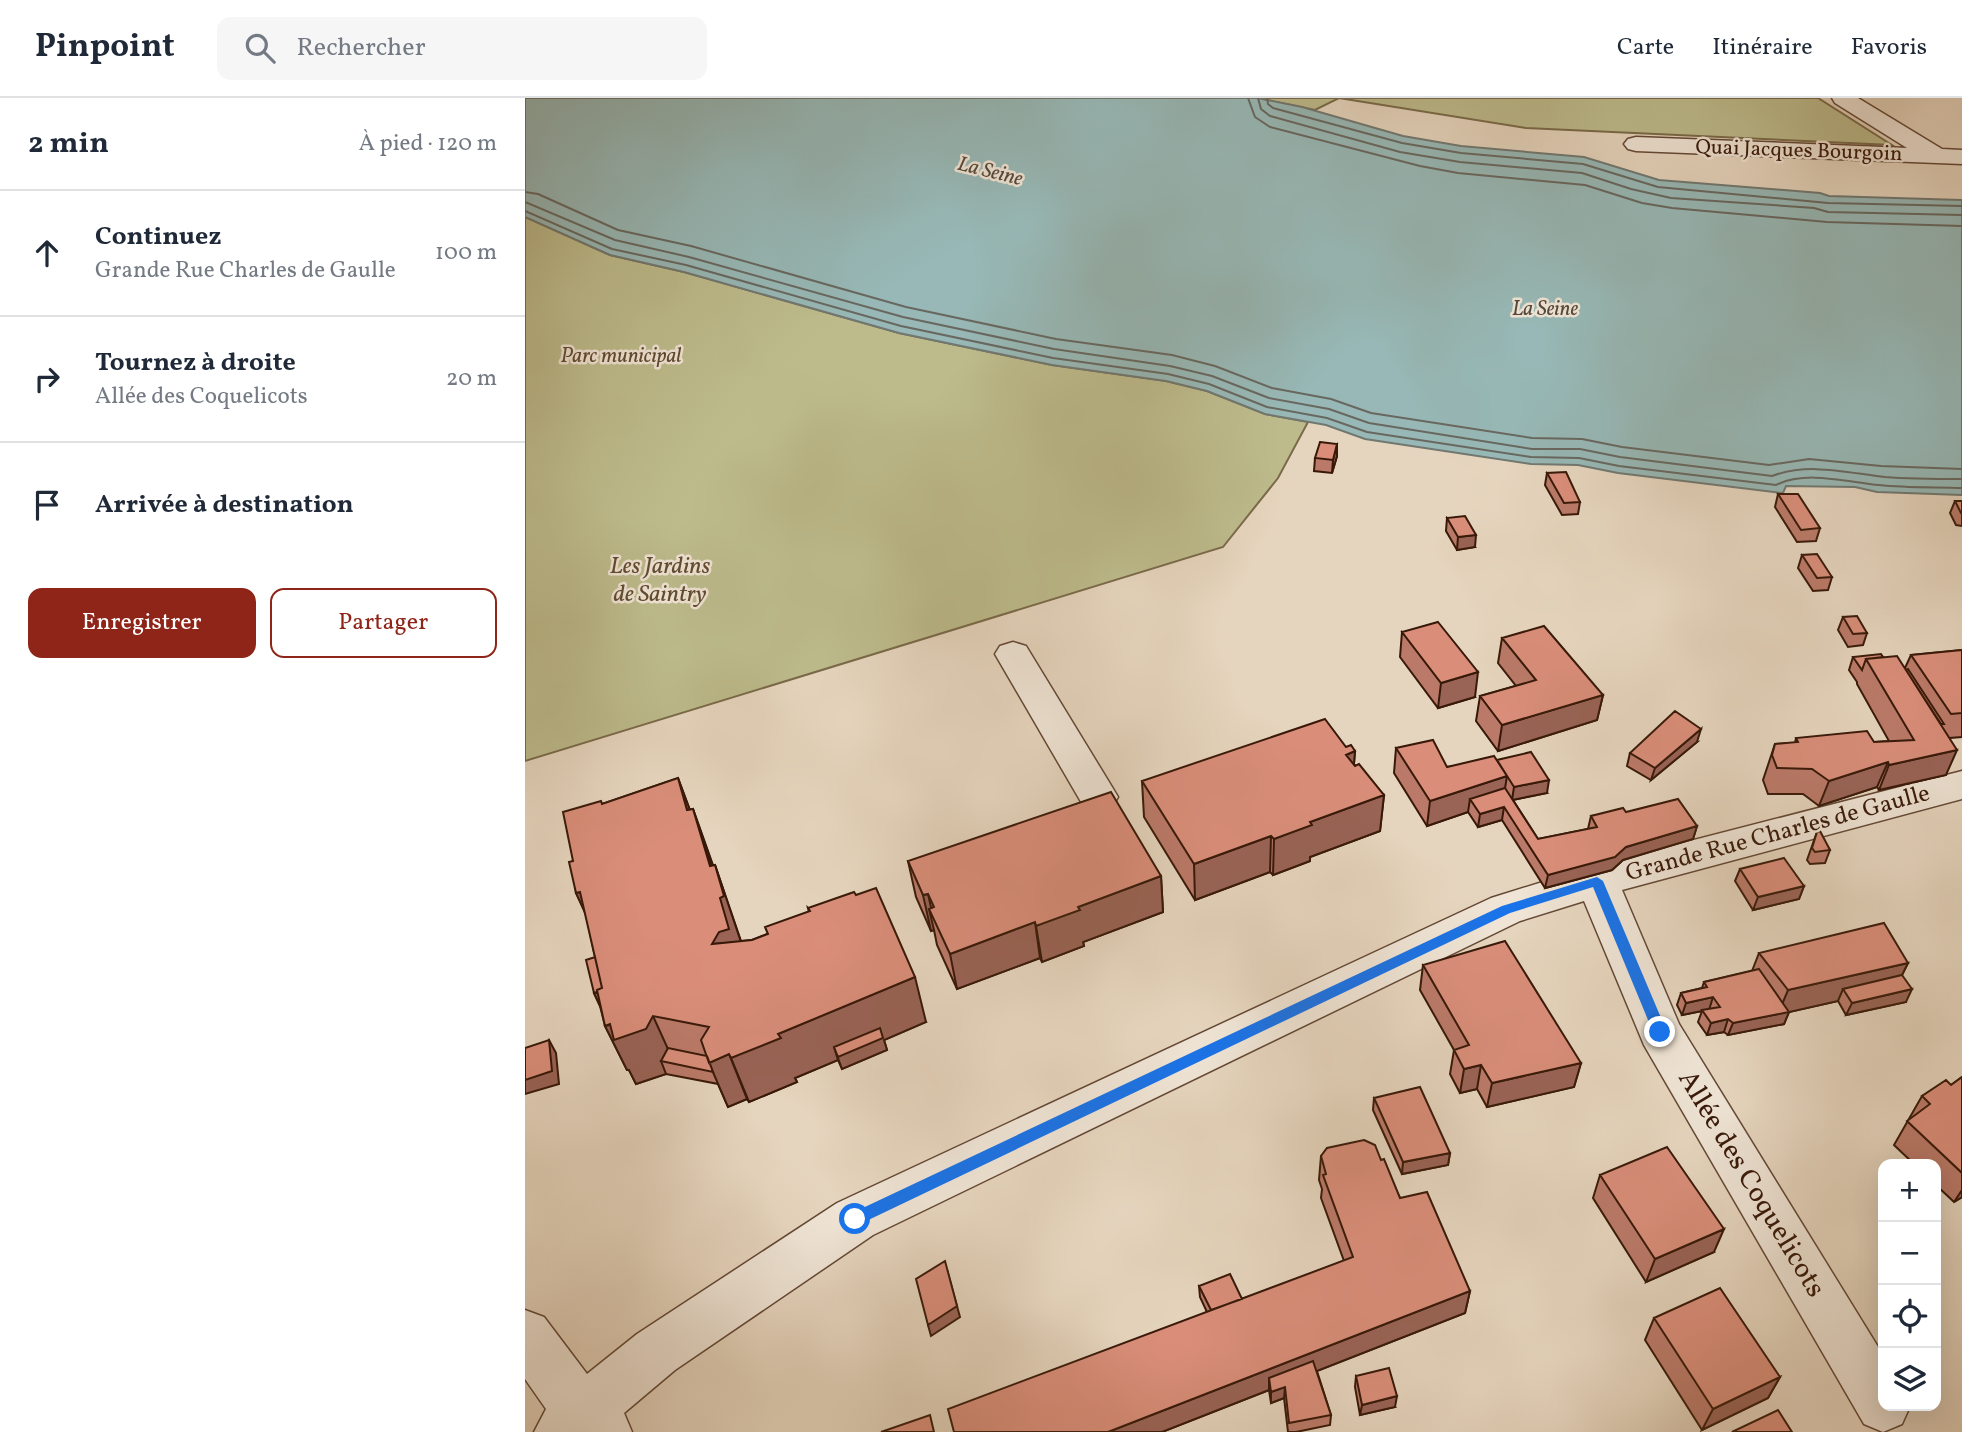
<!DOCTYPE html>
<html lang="fr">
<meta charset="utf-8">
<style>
:root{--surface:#fff;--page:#f6f6f7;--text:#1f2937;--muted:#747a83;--line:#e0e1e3;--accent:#8f2418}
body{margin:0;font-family:Vollkorn,serif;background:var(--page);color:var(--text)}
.controls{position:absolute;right:21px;bottom:21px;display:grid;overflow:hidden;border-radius:14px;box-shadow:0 7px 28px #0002}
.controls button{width:63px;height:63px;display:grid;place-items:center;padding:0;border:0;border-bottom:2px solid var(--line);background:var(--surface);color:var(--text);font:35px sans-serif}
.stop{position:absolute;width:21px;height:21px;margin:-16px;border:5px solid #1a73e8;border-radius:50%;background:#fff}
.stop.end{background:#1a73e8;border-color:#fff;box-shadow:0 2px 7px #0008}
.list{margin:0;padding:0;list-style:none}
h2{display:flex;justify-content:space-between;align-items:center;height:91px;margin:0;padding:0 28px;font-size:30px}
h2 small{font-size:23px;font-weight:400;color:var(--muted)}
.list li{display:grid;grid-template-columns:46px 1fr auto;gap:21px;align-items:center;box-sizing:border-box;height:126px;padding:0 28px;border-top:2px solid var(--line)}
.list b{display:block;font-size:26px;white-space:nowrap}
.list p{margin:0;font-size:23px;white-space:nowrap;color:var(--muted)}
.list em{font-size:23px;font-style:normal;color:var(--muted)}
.actions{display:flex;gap:14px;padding:21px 28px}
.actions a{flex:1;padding:16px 0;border:2px solid var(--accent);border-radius:14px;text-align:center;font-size:24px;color:var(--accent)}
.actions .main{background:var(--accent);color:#fff}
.icon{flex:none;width:38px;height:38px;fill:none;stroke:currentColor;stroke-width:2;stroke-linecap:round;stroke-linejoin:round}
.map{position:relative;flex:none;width:1437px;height:1334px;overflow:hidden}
header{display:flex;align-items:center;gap:42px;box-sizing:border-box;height:98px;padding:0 35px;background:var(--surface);border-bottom:2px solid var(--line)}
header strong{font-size:33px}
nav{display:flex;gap:38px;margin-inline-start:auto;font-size:24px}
.search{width:490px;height:63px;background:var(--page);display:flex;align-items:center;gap:18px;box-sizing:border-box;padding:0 24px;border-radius:14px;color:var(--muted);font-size:26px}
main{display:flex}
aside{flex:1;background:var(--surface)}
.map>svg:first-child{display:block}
.green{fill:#bdbb8c;stroke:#7a6a4a;stroke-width:2}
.water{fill:#97b8b6;stroke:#717871;stroke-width:2}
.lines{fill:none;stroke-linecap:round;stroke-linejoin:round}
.shore{stroke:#686860;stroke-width:2}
.minor-casing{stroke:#644836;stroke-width:3}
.minor{fill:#efe4d5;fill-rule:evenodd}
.wall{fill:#bb7a69;stroke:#381909;stroke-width:2}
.shaded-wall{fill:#996355;stroke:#381909;stroke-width:2}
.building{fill:#da8e7a;stroke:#381909;stroke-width:2}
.route{fill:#1a73e8}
.labels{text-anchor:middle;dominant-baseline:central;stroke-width:5;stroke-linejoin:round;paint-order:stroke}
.far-street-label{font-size:21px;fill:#381909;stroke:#efe4d5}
.far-water-label{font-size:21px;font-style:italic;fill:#54493d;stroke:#efe4d5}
.far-park-label{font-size:21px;font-style:italic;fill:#604a30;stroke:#efe4d5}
.park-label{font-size:24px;font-style:italic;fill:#604a30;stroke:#efe4d5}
.street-label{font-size:24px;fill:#381909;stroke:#efe4d5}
.near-street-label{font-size:28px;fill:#381909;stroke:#efe4d5}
</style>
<header>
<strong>Pinpoint</strong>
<div class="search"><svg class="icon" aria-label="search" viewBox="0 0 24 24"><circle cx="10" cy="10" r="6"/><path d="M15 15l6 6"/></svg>Rechercher</div>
<nav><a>Carte</a><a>Itinéraire</a><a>Favoris</a></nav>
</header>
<main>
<aside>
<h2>2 min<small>À pied · 120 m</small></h2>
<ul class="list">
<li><svg class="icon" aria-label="ahead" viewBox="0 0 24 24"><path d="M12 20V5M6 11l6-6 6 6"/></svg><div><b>Continuez</b><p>Grande Rue Charles de Gaulle</p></div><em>100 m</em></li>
<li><svg class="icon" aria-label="right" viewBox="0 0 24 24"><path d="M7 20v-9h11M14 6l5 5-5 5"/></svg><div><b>Tournez à droite</b><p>Allée des Coquelicots</p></div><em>20 m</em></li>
<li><svg class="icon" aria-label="arrive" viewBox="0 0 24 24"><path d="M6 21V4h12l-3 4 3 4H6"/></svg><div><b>Arrivée à destination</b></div></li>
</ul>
<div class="actions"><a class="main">Enregistrer</a><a>Partager</a></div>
</aside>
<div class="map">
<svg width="1437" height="1334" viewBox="0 0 1437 1334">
<rect width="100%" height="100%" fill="#e6d5be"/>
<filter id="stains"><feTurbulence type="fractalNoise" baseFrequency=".00286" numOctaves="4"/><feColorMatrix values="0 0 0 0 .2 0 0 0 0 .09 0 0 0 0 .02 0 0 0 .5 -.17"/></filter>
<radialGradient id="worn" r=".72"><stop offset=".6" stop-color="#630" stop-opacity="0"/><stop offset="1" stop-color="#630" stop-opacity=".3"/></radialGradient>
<path class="green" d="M732 0H1293L1367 47 1001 30 814 0 790 12Z
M0 119 85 157 159 174 374 235 527 267 641 283 682 293 740 316 783 324 753 380 698 449 0 663Z"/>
<path class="water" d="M0 0H732L777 9 878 38 936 48 1059 59 1134 82 1295 95 1304 98 1437 102V397L1352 394 1330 389 1261 388 1258 395 1093 375 1053 367 1006 366 840 341 801 327 740 316 682 293 641 283 527 267 374 235 159 174 85 157 0 119Z"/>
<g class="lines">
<path class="shore" d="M723 0 730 19 745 29 895 68 933 75 1060 87 1117 105 1147 110 1302 124 1437 128
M733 0 736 11 745 18 875 54 935 64 1057 75 1106 91 1146 100 1289 110 1303 114 1437 117
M742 0 743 6 748 10 877 45 936 55 1058 66 1133 89 1303 105 1437 108
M0 94 13 96 93 132 166 148 381 209 531 241 647 257 690 268 747 290 806 301 846 315 1007 340 1057 341 1097 349 1244 367 1284 361 1356 368 1437 371
M0 104 90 142 164 159 378 219 529 251 645 268 687 278 744 300 804 311 844 325 1007 351H1055L1095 359 1247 378C1284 364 1323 375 1360 379 1386 381 1411 381 1437 381
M0 113 87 151 161 167 376 228 528 260 643 276 684 286 742 309 802 320 842 334 1006 359 1054 360 1094 368 1251 387C1281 372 1322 384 1354 387 1381 390 1410 389 1437 390"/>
<defs>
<path id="minor" d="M1307 0H1333L1417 51 1437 52V66L1111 53 1103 51 1099 46 1103 41 1111 39 1382 50 1310 5Z
M488 544 501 548 587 689 593 699 587 709 573 713 559 709 470 556 475 548Z
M1437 673V701L1097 792 1154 926 1358 1257V1308H1385L1377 1326 1358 1334 1339 1326 1119 947 1059 803 995 823 348 1137 150 1272 99 1315 107 1334H9L21 1311 0 1281V1212L19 1219 62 1276 112 1236 312 1105 966 800 1072 767Z"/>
</defs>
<use href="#minor" class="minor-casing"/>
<use href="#minor" class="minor"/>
</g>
<path class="wall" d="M812 346V358L807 375 789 373 790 360Z
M1022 375 1055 404 1053 416 1037 417 1020 387Z
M1253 396 1295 430 1291 443 1272 444 1250 409Z
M1430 403H1437V428L1431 427 1425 415Z
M922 420 950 449 932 452 921 433Z
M1277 457 1307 479 1303 492 1288 493 1273 470Z
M1318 519 1342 535 1338 547 1323 549 1313 532Z
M877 534 950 599 913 610 875 559Z
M977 540 1078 597 1072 622 973 653 951 623 955 598 991 588 973 565Z
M1437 552V639L1425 640 1421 677 1354 692 1352 689 1294 708 1278 696H1243L1238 682 1250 646 1270 645 1271 640 1349 644 1364 643 1332 586V584L1324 572 1328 559H1358L1380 570 1386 557Z
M1172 644 1126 682 1102 668 1105 655Z
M821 649 830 653 829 666 859 697 855 733 785 759V763L748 777 745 774 670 802 619 719 617 683Z
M871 650 922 669 972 662 1022 695 988 702 1013 741 1063 731 1066 718 1101 714 1172 728 1168 741 1098 762 1087 772 1020 790 977 722 953 729 943 714 902 728 869 675Z
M153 680 165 712 168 711 188 767H190L216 843 227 842 242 836 284 814 283 810 401 924 359 942 362 952 317 971 313 962 270 980 272 984 224 1004 222 1001 203 1009 193 986 141 976 111 986 104 972H102L80 928 75 908 69 895 70 859 61 816 51 795 48 763 77 706Z
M1292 734 1305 752 1300 765 1285 766 1282 762Z
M383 763 636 778 638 814 558 844 559 848 517 864 515 860 432 891 412 847 409 832 406 833 391 799Z
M1215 771 1279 788 1274 801 1228 812 1210 783Z
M1234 855 1383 865 1377 877 1381 904 1321 917 1313 903 1264 914 1259 926 1203 937 1199 934 1182 937 1173 924 1177 913 1157 917 1152 907 1156 895 1177 890 1179 884 1227 873Z
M898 867 1056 965 1049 989 962 1009 952 991 935 995 925 976 929 952 895 892Z
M1437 979V1099L1429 1104 1411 1087V1066H1389L1369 1047 1397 998 1426 987Z
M849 1000 925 1055 923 1067 877 1076 848 1012Z
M796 1058 856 1062 875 1100 945 1193 940 1215 792 1273 806 1317 805 1327 771 1334H763L759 1300 746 1305 744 1292 637 1334H429L682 1214 675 1199 674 1188 717 1201 819 1163 796 1100 797 1091 794 1082Z
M1075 1077 1189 1154 1121 1184 1068 1100Z
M1129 1220 1255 1279 1243 1300 1177 1332 1120 1242Z
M831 1278 870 1309 835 1317 830 1289Z"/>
<path class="shaded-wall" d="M812 346V358L807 375 808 362Z
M951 437 950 449 932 452 933 439Z
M953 574 950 599 913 610 916 585Z
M1078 597 1072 622 973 653 977 627Z
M1176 631 1172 644 1126 682 1130 670Z
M1432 652 1421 677 1354 692 1364 667Z
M830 653 827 689 821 657Z
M1363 664 1352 689 1294 708 1304 683Z
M982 678 978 703 945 701 943 714 902 728 905 703Z
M153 680 170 726 162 712Z
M1024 682 1022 695 987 702 989 689Z
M859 697 855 733 785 759V763L748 777 749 741 785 724Z
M979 709 977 722 953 729 955 716Z
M168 711 184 757 197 799 190 767 216 844 187 846 195 800Z
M1172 728 1168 741 1098 762 1087 772 1020 790 1023 777 1101 749Z
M746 738 745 774 670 802 669 766Z
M636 778 638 814 558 844 559 848 517 864 511 828 553 809Z
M1279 788 1274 801 1228 812 1233 799Z
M55 794 72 841 51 795Z
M403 796 408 818 404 811 409 832 406 833 398 797Z
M510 824 515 860 432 891 425 856Z
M1383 865 1371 889 1318 891 1313 903 1264 914 1259 926 1203 937 1208 925 1253 916 1263 892Z
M390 879 401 924 359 942 362 952 317 971 309 949 313 962 270 980 272 984 224 1004 206 960 253 936Z
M85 890 75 908 69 895Z
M1387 891 1381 904 1321 917 1327 905Z
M1188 899 1184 912H1177V913L1157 917 1161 905Z
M128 918 148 962 136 963 141 976 111 986 104 972H102L80 928Z
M1203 921 1199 934 1182 937 1186 925Z
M24 942 31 955 34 986 0 996V982Z
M204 956 222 1001 203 1009 184 965Z
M1056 965 1049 989 962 1009 967 985Z
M956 967 952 991 935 995 939 971Z
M925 1055 923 1067 877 1076 878 1064Z
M1437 1092V1099L1429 1104Z
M1199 1131 1189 1154 1121 1184 1130 1161Z
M423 1175 435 1219 406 1238 403 1227Z
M945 1193 940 1215 746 1291 744 1280V1292L637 1334H583Z
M1255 1279 1243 1300 1177 1332 1188 1311Z
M760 1289 759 1300 746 1305V1294Z
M872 1298 870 1309 835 1317 837 1307Z"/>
<path class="building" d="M795 344 812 346 808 362 790 360Z
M1041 374 1055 404 1039 405 1022 375Z
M1253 396H1273L1295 430 1276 432Z
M1430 403H1437V415H1436Z
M940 418 951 437 933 439 922 420Z
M1292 456 1307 479 1292 480 1277 457Z
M1332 518 1342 535 1328 536 1318 519Z
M913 524 953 574 916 585 877 534Z
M1019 528 1078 597 977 627 955 598 1011 582 977 540Z
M1437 552V615L1426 616 1386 557Z
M1356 556 1358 559 1341 561 1337 572 1328 559Z
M1372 558 1432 652 1364 667 1363 664 1304 683 1287 671 1252 670 1247 657 1250 646 1273 644 1271 640 1342 633 1349 644 1389 642 1341 561Z
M1383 571 1419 626H1416L1381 572Z
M1150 613 1176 631 1130 670 1105 655Z
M800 621 821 649 826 647 830 653 821 657 830 668 834 666 859 697 785 724 787 727 749 741 746 738 669 766 617 683Z
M908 642 922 669 969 658 982 678 905 703 871 650Z
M1006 654 1024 682 989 689 972 662Z
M153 680 162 712 168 711 185 768 190 767 199 798 195 800 204 831 194 834 187 846 227 842 243 836 240 829 285 813 283 810 329 794 331 797 351 790 390 879 253 936 256 940 206 960 204 956 184 965 176 942 184 929 128 918 121 931 89 942 85 926 80 928 72 892 77 890 55 794 51 795 44 764 48 763 38 714 76 703 77 706Z
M980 690 1013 741 1072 729 1066 718 1098 710 1101 714 1153 701 1172 728 1101 749 1090 759 1023 777 979 709 955 716 945 701Z
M586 694 636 778 553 809 555 812 511 828 510 824 425 856 404 811 409 809 403 796 398 797 383 763Z
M1295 733 1305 752 1290 754 1287 750 1292 734Z
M1259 760 1279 788 1233 799 1215 771Z
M1359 825 1383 865 1263 892 1234 855Z
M980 843 1056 965 967 985 956 967 939 971 929 952 944 947 898 867Z
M70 859 77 890 72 892V894L69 895 61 862Z
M1234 871 1264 914 1208 925 1203 921 1186 925 1177 912 1195 909 1188 899 1161 905 1156 895 1182 889 1179 884Z
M1377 877 1387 891 1327 905 1318 891Z
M355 930 358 940 313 959 309 949Z
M24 942 27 973 0 982V950Z
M143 950 182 958 188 974 136 963Z
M1437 979V1075L1382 1023 1405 1006 1397 998 1421 982 1426 987Z
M895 989 925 1055 878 1064 849 1000Z
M839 1042 850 1047 856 1062 859 1061 875 1100 902 1094 945 1193 583 1334H429L423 1311 828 1159 798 1077 801 1076 796 1058 802 1050Z
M1142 1049 1199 1131 1130 1161 1075 1077Z
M420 1163 432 1208 403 1227 391 1181Z
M705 1176 717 1201 686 1212 674 1188Z
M1195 1190 1255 1279 1188 1311 1129 1220Z
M788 1263 806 1317 764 1325 760 1289 746 1294 744 1280Z
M864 1270 872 1298 837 1307 831 1278Z
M1253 1312 1267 1334H1207Z
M405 1317 409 1334H356Z"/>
<path class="route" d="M1072 779 1078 783 1142 934 1140 938H1130L1128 934 1068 789 985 815 335 1126H325L323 1121 325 1116 977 808Z"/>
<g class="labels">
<g class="far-street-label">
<text transform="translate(1274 53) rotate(2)">Quai Jacques Bourgoin</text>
</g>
<g class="far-water-label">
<text transform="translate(465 74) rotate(14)">La Seine</text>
<text x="1020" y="211">La Seine</text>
</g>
<g class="far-park-label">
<text x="96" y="258">Parc municipal</text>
</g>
<g class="park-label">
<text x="135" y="469">Les Jardins<tspan x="135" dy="28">de Saintry</tspan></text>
</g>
<g class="street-label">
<text transform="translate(1253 736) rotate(-15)">Grande Rue Charles de Gaulle</text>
</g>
<g class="near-street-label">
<text transform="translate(1226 1086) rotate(59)">Allée des Coquelicots</text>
</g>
</g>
<rect width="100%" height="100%" filter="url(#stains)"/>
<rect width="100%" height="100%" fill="url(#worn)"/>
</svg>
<div class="controls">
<button>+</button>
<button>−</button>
<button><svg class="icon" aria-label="locate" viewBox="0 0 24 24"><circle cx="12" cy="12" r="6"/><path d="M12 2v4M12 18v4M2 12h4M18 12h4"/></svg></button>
<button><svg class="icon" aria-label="layers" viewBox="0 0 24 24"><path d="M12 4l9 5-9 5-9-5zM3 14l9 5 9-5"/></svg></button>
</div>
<div class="stop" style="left:330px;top:1121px"></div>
<div class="stop end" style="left:1135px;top:934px"></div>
</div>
</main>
